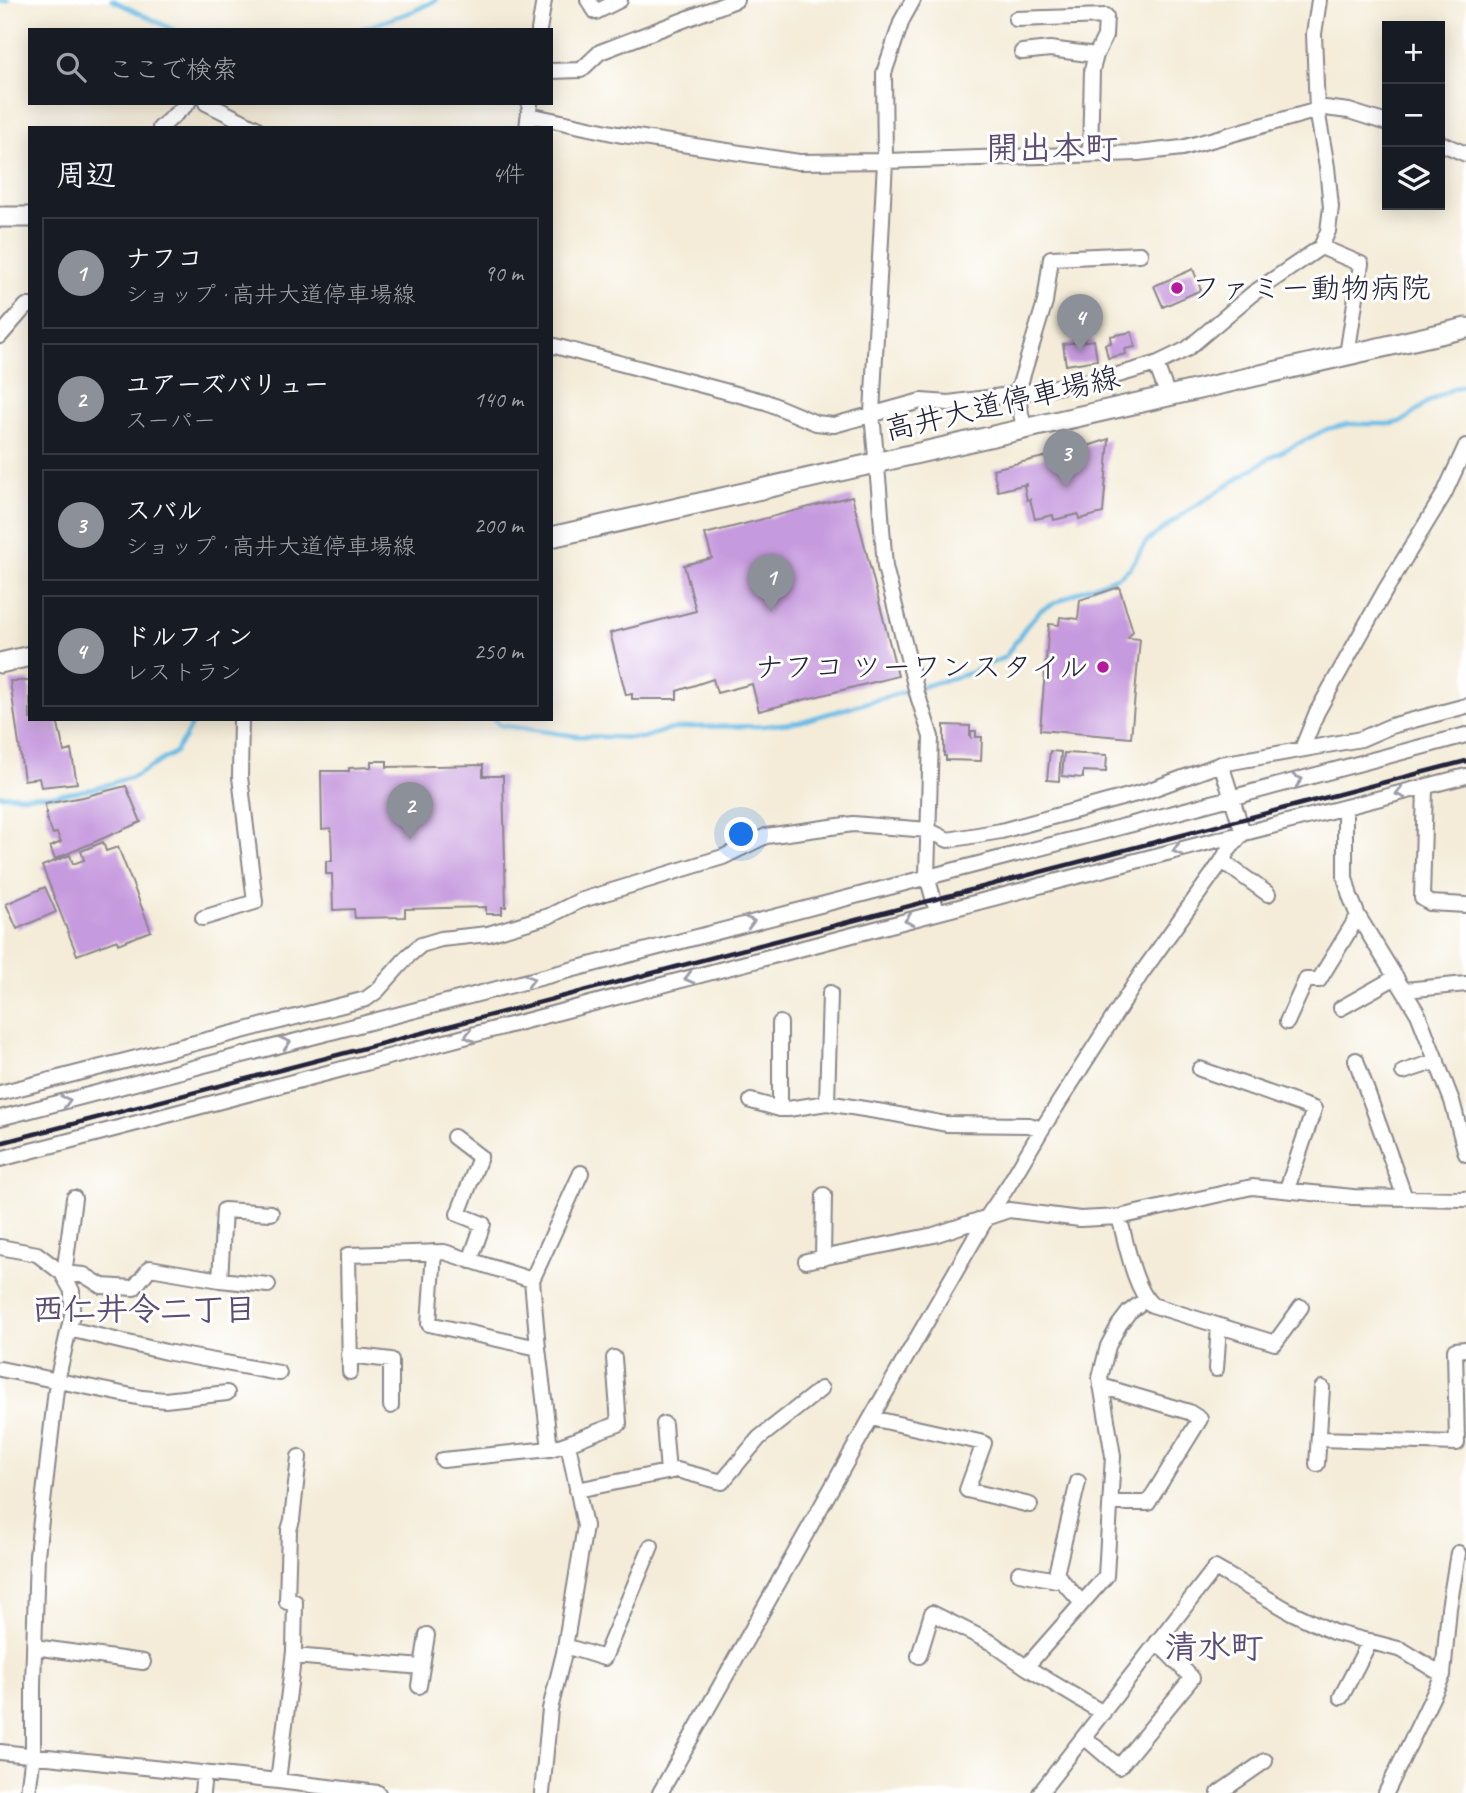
<!DOCTYPE html>
<html lang="ja">
<meta charset="utf-8">
<style>
:root{--surface:#171b24;--page:#242831;--text:#f1f3f6;--muted:#9ea1a6;--line:#363941;--accent:#8c9099}
body{margin:0;font-family:Caveat,"Klee One",sans-serif;background:var(--page);color:var(--text)}
.controls{position:absolute;right:21px;top:21px;display:grid;overflow:hidden;border-radius:0px;box-shadow:0 4px 18px #0003}
.controls button{width:63px;height:63px;display:grid;place-items:center;padding:0;border:0;border-bottom:2px solid var(--line);background:var(--surface);color:var(--text);font:35px sans-serif}
.you{position:absolute;left:742px;top:835px;width:24px;height:24px;margin:-18px;border:5px solid #fff;border-radius:50%;background:#1a73e8;box-shadow:0 0 0 10px #1a73e833}
.badge{display:grid;place-items:center;width:46px;height:46px;border-radius:50%;background:var(--accent);color:#fff;font-size:23px;font-weight:700}
.pin{position:absolute;translate:-50% -58px;filter:drop-shadow(0 2px 4px #0008)}
.pin::after{content:'';position:absolute;top:37px;width:24px;height:21px;background:inherit;clip-path:polygon(0 0,100% 0,50% 100%)}
.list{margin:0;padding:0;list-style:none}
h2{display:flex;justify-content:space-between;align-items:center;height:91px;margin:0;padding:0 28px;font-size:30px}
h2 small{font-size:23px;font-weight:400;color:var(--muted)}
.list li{display:grid;grid-template-columns:46px 1fr auto;gap:21px;align-items:center;box-sizing:border-box;height:112px;margin:0 14px 14px;padding:0 14px;border:2px solid var(--line);border-radius:0px}
.list b{display:block;font-size:26px;white-space:nowrap}
.list p{margin:0;font-size:23px;white-space:nowrap;color:var(--muted)}
.list em{font-size:23px;font-style:normal;color:var(--muted)}
.icon{flex:none;width:38px;height:38px;fill:none;stroke:currentColor;stroke-width:2;stroke-linecap:round;stroke-linejoin:round}
.map{position:relative;flex:none;width:1466px;height:1793px;overflow:hidden}
.search{position:absolute;background:var(--surface);box-shadow:0 4px 18px #0003;left:28px;top:28px;width:525px;height:77px;display:flex;align-items:center;gap:18px;box-sizing:border-box;padding:0 24px;border-radius:0px;color:var(--muted);font-size:26px}
.panel{position:absolute;background:var(--surface);box-shadow:0 4px 18px #0003;left:28px;top:126px;width:525px;height:595px;border-radius:0px}
.map>svg:first-child{display:block}
.lines{fill:none;stroke-linecap:round;stroke-linejoin:round}
.stream{stroke:#6abbe5;stroke-width:4.5}
.building{fill:#c69ade}
.street-casing{stroke:#8b878a;stroke-width:18}
.secondary-casing{stroke:#8b878a;stroke-width:23}
.street{stroke:#fff;stroke-width:14}
.secondary{stroke:#fff;stroke-width:19}
.rail{stroke:#22223b;stroke-width:4.5}
.oneway{stroke:#9c9ca7}
.poi-dot{fill:#b5179e;stroke:#fff;stroke-width:2.5}
.labels{text-anchor:middle;dominant-baseline:central;stroke-width:6;stroke-linejoin:round;paint-order:stroke}
.poi-label{font-size:30px;fill:#22223b;stroke:#fff;text-anchor:start}
.street-label{font-size:30px;fill:#22223b;stroke:#fff}
.neighbourhood-label{font-size:32px;font-weight:bold;fill:#5b4c74;stroke:#fff}
.quarter-label{font-size:33px;font-weight:bold;fill:#5b4c74;stroke:#fff}
</style>
<div class="map">
<svg width="1466" height="1793" viewBox="0 0 1466 1793">
<rect width="100%" height="100%" fill="#fff"/>
<filter id="ink" filterUnits="userSpaceOnUse"><feTurbulence type="fractalNoise" baseFrequency=".0143" numOctaves="2"/><feDisplacementMap in="SourceGraphic" scale="14" xChannelSelector="R" yChannelSelector="G"/><feConvolveMatrix kernelMatrix="1 2 1 2 8 2 1 2 1" color-interpolation-filters="sRGB"/></filter>
<filter id="wash" filterUnits="userSpaceOnUse"><feTurbulence type="fractalNoise" baseFrequency=".00686" numOctaves="4" result="noise"/><feDisplacementMap in="SourceGraphic" scale="28" xChannelSelector="R" yChannelSelector="G"/><feGaussianBlur stdDeviation="1.57" result="paint"/><feColorMatrix in="noise" values="0 0 0 0 0 0 0 0 0 0 0 0 0 0 0 0 0 1.4 0 .05"/><feComposite in="paint" operator="in"/></filter>
<g filter="url(#wash)">
<rect width="100%" height="100%" fill="#f4ecd8"/>
<g class="lines">
<path class="stream" d="M112 0 174 30
M0 1 8 0
M359 30 414 11 436 0
M494 719 500 725 576 736 642 738 666 730 690 727 763 726 799 722 970 673 1005 657 1028 624 1041 610 1082 590 1119 576 1130 568 1146 542 1183 514 1271 457 1327 429 1348 424H1392L1403 421 1428 402 1454 388 1466 385
M0 795 23 796 57 795 93 789 135 776 174 753 184 739 194 719"/>
</g>
<g id="blocks">
<path class="building" d="M1193 269 1201 290 1163 307 1154 286Z
M1132 332 1135 347 1125 349 1126 354 1108 358 1105 344 1111 343 1110 336Z
M1094 340 1097 360 1066 365 1063 344Z
M1109 439 1103 513 1079 519 1078 514 1054 520 1053 515 1035 519 1030 499 1027 500 1024 486H1026V484L998 491 993 469 1082 448Z
M852 496 898 676 759 711 752 684 717 693 713 679 677 691V699H632V694L626 695 610 633 696 611 684 565 712 558 705 534Z
M1119 587 1133 631 1128 638 1140 639 1131 738 1040 730 1049 624 1059 625 1060 617 1078 619 1080 600Z
M10 681H30V719H57L64 752 71 750 77 783 41 787 39 778 24 780Z
M944 725 970 726V736L971 737V731H976V737H982L981 761 946 760V756H944Z
M1050 751 1061 752 1059 781 1047 780Z
M1064 753 1107 755 1106 772 1083 771V778L1062 776Z
M371 761H387V767L483 765V776H503L506 907H502V914H486V907L405 909V917L355 918 354 909 333 910 332 874H326V861H332L331 828 322 829 321 771H349V768L371 767Z
M126 786 141 822 55 859 50 847 61 842 57 833 53 834 47 820 45 804 83 797Z
M103 842 106 851 118 847 151 931 118 944 117 940 77 955 42 866 70 855 73 864 84 860 81 851Z
M45 887 56 912 17 929 6 904Z"/>
</g>
</g>
<g filter="url(#ink)">
<use href="#blocks" fill-opacity="0" stroke="#8b878a" stroke-width="2"/>
<g class="lines">
<defs>
<path id="street" d="M588 0 596 12 620 0
M913 0 902 20 884 73 885 161 872 414 879 489 885 567 917 693 931 737 927 876 937 912
M1016 19 1106 16 1105 36 1096 55 1092 70 1090 154
M539 30 544 0
M1022 52 1050 49 1096 55
M551 71 581 70 600 52 736 0
M206 103 256 128
M529 115 617 134 799 162 885 161 1138 153 1182 148 1325 108 1349 111 1387 123
M160 128 188 103
M527 128 530 103
M1440 143 1466 154
M1321 247 1361 264 1347 355
M0 336 26 306H30
M551 345 766 402 816 423 834 425 921 401 949 403 1017 394 1111 377 1156 364 1187 349 1252 294 1321 247 1328 231 1331 207 1327 167 1317 110 1314 34 1319 0
M1156 364 1168 396
M1024 428 1017 394 1045 302 1051 258 1140 254
M1302 749 1317 712 1386 589 1444 494 1466 446
M1221 764 1243 833
M1425 787 1422 898 1430 903 1466 905
M1345 808V877L1350 896 1358 916 1418 1014 1452 1101 1466 1154
M1222 861 1268 894
M203 918 255 902 240 777 241 719
M1405 990 1466 984
M1341 1008 1396 977
M1287 1022 1306 980H1319L1358 916
M1356 1060 1405 1198
M1200 1069 1314 1109 1287 1189
M1403 1072 1437 1061
M0 1093 366 999 377 991 409 955 421 945 441 939 488 934 549 916 579 901 723 857 766 836 853 824 928 830 948 840 1001 831 1147 791 1221 764 1361 739 1391 726 1466 706
M751 1101 780 1109H788L827 1103 889 1113 946 1124 1029 1125 1042 1129
M827 1103 830 993
M780 1109V1023
M0 1118 1144 821 1466 735
M454 1137 480 1157 458 1214 483 1224 470 1261
M0 1159 1058 881 1466 776
M74 1198 65 1267 62 1273 84 1275 102 1286 134 1288 150 1268 220 1280 268 1285
M1119 1217C1126 1241 1134 1289 1152 1305L1275 1343 1301 1307
M0 1247 37 1254 62 1273 72 1291V1315L57 1381 37 1555 33 1684V1754L28 1793
M434 1252 429 1324 538 1348 550 1449C574 1442 596 1431 619 1424L614 1358
M823 1258 824 1195
M806 1261 934 1235 1009 1210 1080 1219 1119 1217 1252 1187 1353 1197 1466 1199
M220 1280 224 1210 271 1213
M69 1329 166 1352 279 1373
M538 1348 532 1280 581 1173
M349 1355 391 1360V1406
M0 1369 142 1398 165 1400 227 1393
M1216 1369 1219 1326
M350 1372 348 1255 444 1252 532 1280
M1101 1386 1189 1412 1200 1419 1148 1503H1111
M871 1418 984 1443 967 1490 1030 1505
M664 1424 668 1472
M1319 1439 1457 1443 1455 1350 1466 1349
M443 1460 550 1449
M1317 1464 1322 1388
M1078 1482 1056 1574 1082 1603
M577 1490 677 1470 722 1482 759 1438 821 1389
M1019 1573 1062 1581
M565 1646 604 1658 651 1546
M34 1647 143 1662
M294 1656 422 1667
M919 1656 932 1613 992 1643 1026 1667 1106 1576 1113 1456 1100 1378 1108 1346 1119 1325 1129 1312 1146 1299
M1026 1667 1103 1713
M419 1686 427 1635
M1341 1697 1370 1641
M1084 1737 1119 1767 1192 1678 1157 1642
M0 1752 278 1781 378 1793
M278 1781 294 1651 295 1602H287L289 1530 292 1520 299 1457
M202 1793 204 1773
M542 1793 550 1709 564 1653 585 1526 568 1444
M660 1793 871 1418 987 1217 1008 1186 1042 1129 1141 974 1222 861 1227 852 1243 833
M1040 1793 1215 1568 1291 1612 1333 1632 1402 1650 1443 1675 1449 1608 1458 1553
M1219 1793 1265 1761
M1386 1793 1443 1675"/>
<path id="secondary" d="M0 217H30
M551 537 1466 328
M0 663 30 656"/>
</defs>
<use href="#street" class="street-casing"/>
<use href="#secondary" class="secondary-casing"/>
<use href="#street" class="street"/>
<use href="#secondary" class="secondary"/>
<path class="rail" d="M0 1143 1466 761"/>
</g>
<defs><path id="oneway-chevron" d="M-2-3.5L2.5 0L-2 3.5" fill="none" stroke-width="1.6" stroke-linecap="round" stroke-linejoin="round" transform="scale(1.75)"/></defs>
<g class="oneway">
<use href="#oneway-chevron" transform="translate(1298 780) rotate(-15)"/>
<use href="#oneway-chevron" transform="translate(1400 793) rotate(165)"/>
<use href="#oneway-chevron" transform="translate(1177 850) rotate(165)"/>
<use href="#oneway-chevron" transform="translate(909 920) rotate(165)"/>
<use href="#oneway-chevron" transform="translate(750 922) rotate(-15)"/>
<use href="#oneway-chevron" transform="translate(689 978) rotate(165)"/>
<use href="#oneway-chevron" transform="translate(530 980) rotate(-15)"/>
<use href="#oneway-chevron" transform="translate(469 1036) rotate(165)"/>
<use href="#oneway-chevron" transform="translate(286 1043) rotate(-15)"/>
<use href="#oneway-chevron" transform="translate(66 1101) rotate(-15)"/>
</g>
</g>
<g class="poi-dot">
<circle cx="1177" cy="288" r="7"/>
<circle cx="1103" cy="667" r="7"/>
</g>
<g class="labels">
<g class="poi-label">
<text x="1191" y="288">ファミー動物病院</text>
<text x="1089" y="667" text-anchor="end">ナフコ ツーワンスタイル</text>
</g>
<g class="street-label">
<text transform="translate(1002 403) rotate(-13)">高井大道停車場線</text>
</g>
<g class="neighbourhood-label">
<text x="144" y="1309">西仁井令二丁目</text>
</g>
<g class="quarter-label">
<text x="1052" y="148">開出本町</text>
<text x="1214" y="1647">清水町</text>
</g>
</g>
</svg>
<div class="controls">
<button>+</button>
<button>−</button>
<button><svg class="icon" aria-label="layers" viewBox="0 0 24 24"><path d="M12 4l9 5-9 5-9-5zM3 14l9 5 9-5"/></svg></button>
</div>
<div class="you"></div>
<div class="pin badge" style="left:771px;top:612px">1</div>
<div class="pin badge" style="left:410px;top:840px">2</div>
<div class="pin badge" style="left:1066px;top:488px">3</div>
<div class="pin badge" style="left:1080px;top:352px">4</div>
<div class="search"><svg class="icon" aria-label="search" viewBox="0 0 24 24"><circle cx="10" cy="10" r="6"/><path d="M15 15l6 6"/></svg>ここで検索</div>
<section class="panel">
<h2>周辺<small>4件</small></h2>
<ul class="list">
<li><span class="badge">1</span><div><b>ナフコ</b><p>ショップ · 高井大道停車場線</p></div><em>90 m</em></li>
<li><span class="badge">2</span><div><b>ユアーズバリュー</b><p>スーパー</p></div><em>140 m</em></li>
<li><span class="badge">3</span><div><b>スバル</b><p>ショップ · 高井大道停車場線</p></div><em>200 m</em></li>
<li><span class="badge">4</span><div><b>ドルフィン</b><p>レストラン</p></div><em>250 m</em></li>
</ul>
</section>
</div>
